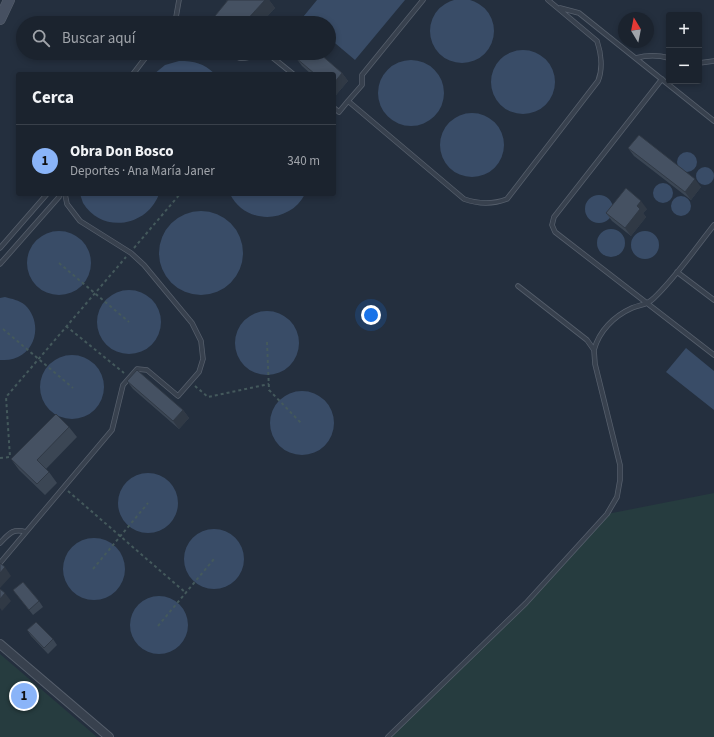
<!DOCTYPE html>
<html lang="es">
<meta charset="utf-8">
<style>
:root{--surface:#1b232e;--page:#282f3a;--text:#f1f3f6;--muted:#a0a4aa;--line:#39404a;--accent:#8ab4f8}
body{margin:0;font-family:"Source Sans 3",sans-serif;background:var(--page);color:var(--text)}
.controls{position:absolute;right:12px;top:12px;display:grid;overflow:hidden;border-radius:4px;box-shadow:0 2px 6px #0003}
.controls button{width:36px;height:36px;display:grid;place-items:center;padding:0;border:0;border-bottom:1px solid var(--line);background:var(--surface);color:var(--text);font:20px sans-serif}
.compass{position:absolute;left:618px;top:12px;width:36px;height:36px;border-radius:50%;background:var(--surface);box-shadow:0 2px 6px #0003;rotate:350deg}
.you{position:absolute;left:371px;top:315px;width:14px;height:14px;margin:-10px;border:3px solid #fff;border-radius:50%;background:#1a73e8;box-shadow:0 0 0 6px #1a73e833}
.badge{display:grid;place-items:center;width:26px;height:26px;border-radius:50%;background:var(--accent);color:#111;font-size:13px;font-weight:700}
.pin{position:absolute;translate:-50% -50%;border:2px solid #fff;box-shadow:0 1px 4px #0006}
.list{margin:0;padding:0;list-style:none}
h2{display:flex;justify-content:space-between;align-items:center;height:52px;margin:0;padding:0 16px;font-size:17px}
h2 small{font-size:13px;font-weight:400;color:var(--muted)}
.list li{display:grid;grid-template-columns:26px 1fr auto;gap:12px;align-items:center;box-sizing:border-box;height:72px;padding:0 16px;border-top:1px solid var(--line)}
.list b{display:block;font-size:15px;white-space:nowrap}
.list p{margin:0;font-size:13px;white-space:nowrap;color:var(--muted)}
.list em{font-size:13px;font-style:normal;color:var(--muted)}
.icon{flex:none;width:22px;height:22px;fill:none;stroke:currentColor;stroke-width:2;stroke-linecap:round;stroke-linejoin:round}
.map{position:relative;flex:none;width:714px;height:737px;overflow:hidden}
.search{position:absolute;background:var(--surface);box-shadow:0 2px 6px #0003;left:16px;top:16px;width:320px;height:44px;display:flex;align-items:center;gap:10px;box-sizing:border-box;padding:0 14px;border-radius:22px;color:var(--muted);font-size:15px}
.panel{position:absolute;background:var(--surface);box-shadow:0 2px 6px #0003;left:16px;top:72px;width:320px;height:124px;border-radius:4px}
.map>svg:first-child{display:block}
.grass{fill:#263c3f}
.water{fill:#394c67}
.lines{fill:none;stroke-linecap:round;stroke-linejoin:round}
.lane-casing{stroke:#565f6c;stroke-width:5.5}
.street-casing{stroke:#565f6c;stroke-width:10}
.secondary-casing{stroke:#565f6c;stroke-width:12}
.path{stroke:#44595c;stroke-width:2;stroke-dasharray:3 3;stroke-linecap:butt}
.lane{stroke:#38414e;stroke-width:4}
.street{stroke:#38414e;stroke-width:8}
.secondary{stroke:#465061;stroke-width:11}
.wall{fill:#3b4654}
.shaded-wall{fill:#303945}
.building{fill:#455162;stroke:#303945}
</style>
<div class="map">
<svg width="714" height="737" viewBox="0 0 714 737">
<rect width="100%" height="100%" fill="#242f3e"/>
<path class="grass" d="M714 493V737H388L526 603 607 514Z
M0 654 97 737H0Z"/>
<path class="water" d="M430 31a32 32 0 1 1 64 0a32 32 0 1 1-64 0Z
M317 0H405L355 60 329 38V23H311L303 17Z
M491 82a32 32 0 1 1 64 0a32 32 0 1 1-64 0Z
M378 93a33 33 0 1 1 66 0a33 33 0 1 1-66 0Z
M179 61C195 61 203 63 215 74H154L165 65Z
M440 145a32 32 0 1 1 64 0a32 32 0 1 1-64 0Z
M677 162a10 10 0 1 1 20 0a10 10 0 1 1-20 0Z
M696 176a9 9 0 1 1 18 0a9 9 0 1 1-18 0Z
M653 193a10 10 0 1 1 20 0a10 10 0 1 1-20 0Z
M80 194H159C147 227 102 234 83 203 82 200 81 197 80 194Z
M230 194H305C290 224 245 225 230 194Z
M585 209a14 14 0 1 1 28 0a14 14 0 1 1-28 0Z
M671 206a10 10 0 1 1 20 0a10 10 0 1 1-20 0Z
M159 253a42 42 0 1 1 84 0a42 42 0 1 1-84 0Z
M597 243a14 14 0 1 1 28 0a14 14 0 1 1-28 0Z
M27 263a32 32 0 1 1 64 0a32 32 0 1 1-64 0Z
M631 245a14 14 0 1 1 28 0a14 14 0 1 1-28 0Z
M97 322a32 32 0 1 1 64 0a32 32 0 1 1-64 0Z
M5 297C12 299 19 300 25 305 41 320 38 348 18 357 12 360 6 360 0 360V298Z
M235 343a32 32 0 1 1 64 0a32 32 0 1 1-64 0Z
M686 348 714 371V410L666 372Z
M40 387a32 32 0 1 1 64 0a32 32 0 1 1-64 0Z
M270 423a32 32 0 1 1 64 0a32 32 0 1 1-64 0Z
M118 503a30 30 0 1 1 60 0a30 30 0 1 1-60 0Z
M184 559a30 30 0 1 1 60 0a30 30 0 1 1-60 0Z
M63 569a31 31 0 1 1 62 0a31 31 0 1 1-62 0Z
M130 625a29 29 0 1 1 58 0a29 29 0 1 1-58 0Z"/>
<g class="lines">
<defs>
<path id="lane" d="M560 8 579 13 714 121
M175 23 179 0
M231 53C233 54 235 56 237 57 243 60 252 57 257 53
M267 53 293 74
M636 58C647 55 658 55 669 58
M699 63 714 61
M133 74 149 53
M662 79 554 217 552 225 555 232 714 355
M348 101 362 85V75L423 0
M334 108 339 112 348 101 464 199C478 204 494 204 507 199L598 81C603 69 601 53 597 41L548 0
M0 248 47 194
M0 264 59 197V194
M677 272 714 300
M594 350C599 331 614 316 632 308 641 304 646 306 654 298 676 277 695 249 714 225
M0 543C9 534 12 528 26 532
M0 563 112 430 123 385 137 369 147 370 178 396 199 372 203 359 201 341 192 323 144 265 131 253 80 221 67 204 65 194
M388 737 526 603 607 514 617 497 620 480V465L595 364 594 350 587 340 518 286"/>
<path id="street" d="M0 644 109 737"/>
<path id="secondary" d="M0 19 9 0"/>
</defs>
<use href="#lane" class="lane-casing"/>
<use href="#street" class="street-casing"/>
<use href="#secondary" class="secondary-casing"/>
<path class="path" d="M134 248 180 194
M59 263 129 322
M66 326 124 373
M3 329 73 388
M267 342 269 390 302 424
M195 386 208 397 269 384
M0 458 10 457 6 397 126 257
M68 491 186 593
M93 569 148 503
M158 626 214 559"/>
<use href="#lane" class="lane"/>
<use href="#street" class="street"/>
<use href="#secondary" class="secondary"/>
</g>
<path class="wall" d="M226 0H269L275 8 261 23H220L215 16 228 1Z
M301 53H319L342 73 348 81 336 95 334 94V74H311L302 66 296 58Z
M628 148 701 187 691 200 634 156Z
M647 209 643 213 646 217 631 236 612 221 606 213Z
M127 381 183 410 189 418 179 429 133 389Z
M69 427 77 437 46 469 49 472 57 483 45 495 19 470 11 459Z
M13 590 39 601 43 607 33 615Z
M27 630 53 639 57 645 48 654 31 636Z"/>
<path class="shaded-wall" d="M265 0H269L275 8 261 23H244Z
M342 73 348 81 336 95 334 93V83Z
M695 179 701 187 691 200 685 192Z
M641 201 647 209 643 213 646 217 631 236 625 228 637 206Z
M183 410 189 418 179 429 173 421Z
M5 567 11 576 0 588V573Z
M5 593 11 601 2 611 0 608V599Z"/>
<path class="building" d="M228 0H265L244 23H223L215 16Z
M301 53H319L342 73 334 83V74H315L296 58Z
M639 135 695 179 685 192 628 148Z
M626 188 641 201 637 206 640 209 625 228 606 213Z
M137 370 183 410 173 421 127 381Z
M56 414 69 427 37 460 49 472 37 484 11 459Z
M0 563 5 567 0 573Z
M23 582 39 601 29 610 13 590Z
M0 589 5 593 0 599Z
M36 622 53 639 44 648 27 630Z"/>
</svg>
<div class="controls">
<button>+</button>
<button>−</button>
</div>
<svg class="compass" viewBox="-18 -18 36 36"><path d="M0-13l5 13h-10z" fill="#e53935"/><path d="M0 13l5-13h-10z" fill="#a0a4aa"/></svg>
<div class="you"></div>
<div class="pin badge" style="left:24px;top:696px">1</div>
<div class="search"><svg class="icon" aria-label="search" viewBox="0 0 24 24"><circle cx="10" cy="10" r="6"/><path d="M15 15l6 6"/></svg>Buscar aquí</div>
<section class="panel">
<h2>Cerca<small></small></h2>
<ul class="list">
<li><span class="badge">1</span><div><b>Obra Don Bosco</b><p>Deportes · Ana María Janer</p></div><em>340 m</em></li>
</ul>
</section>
</div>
